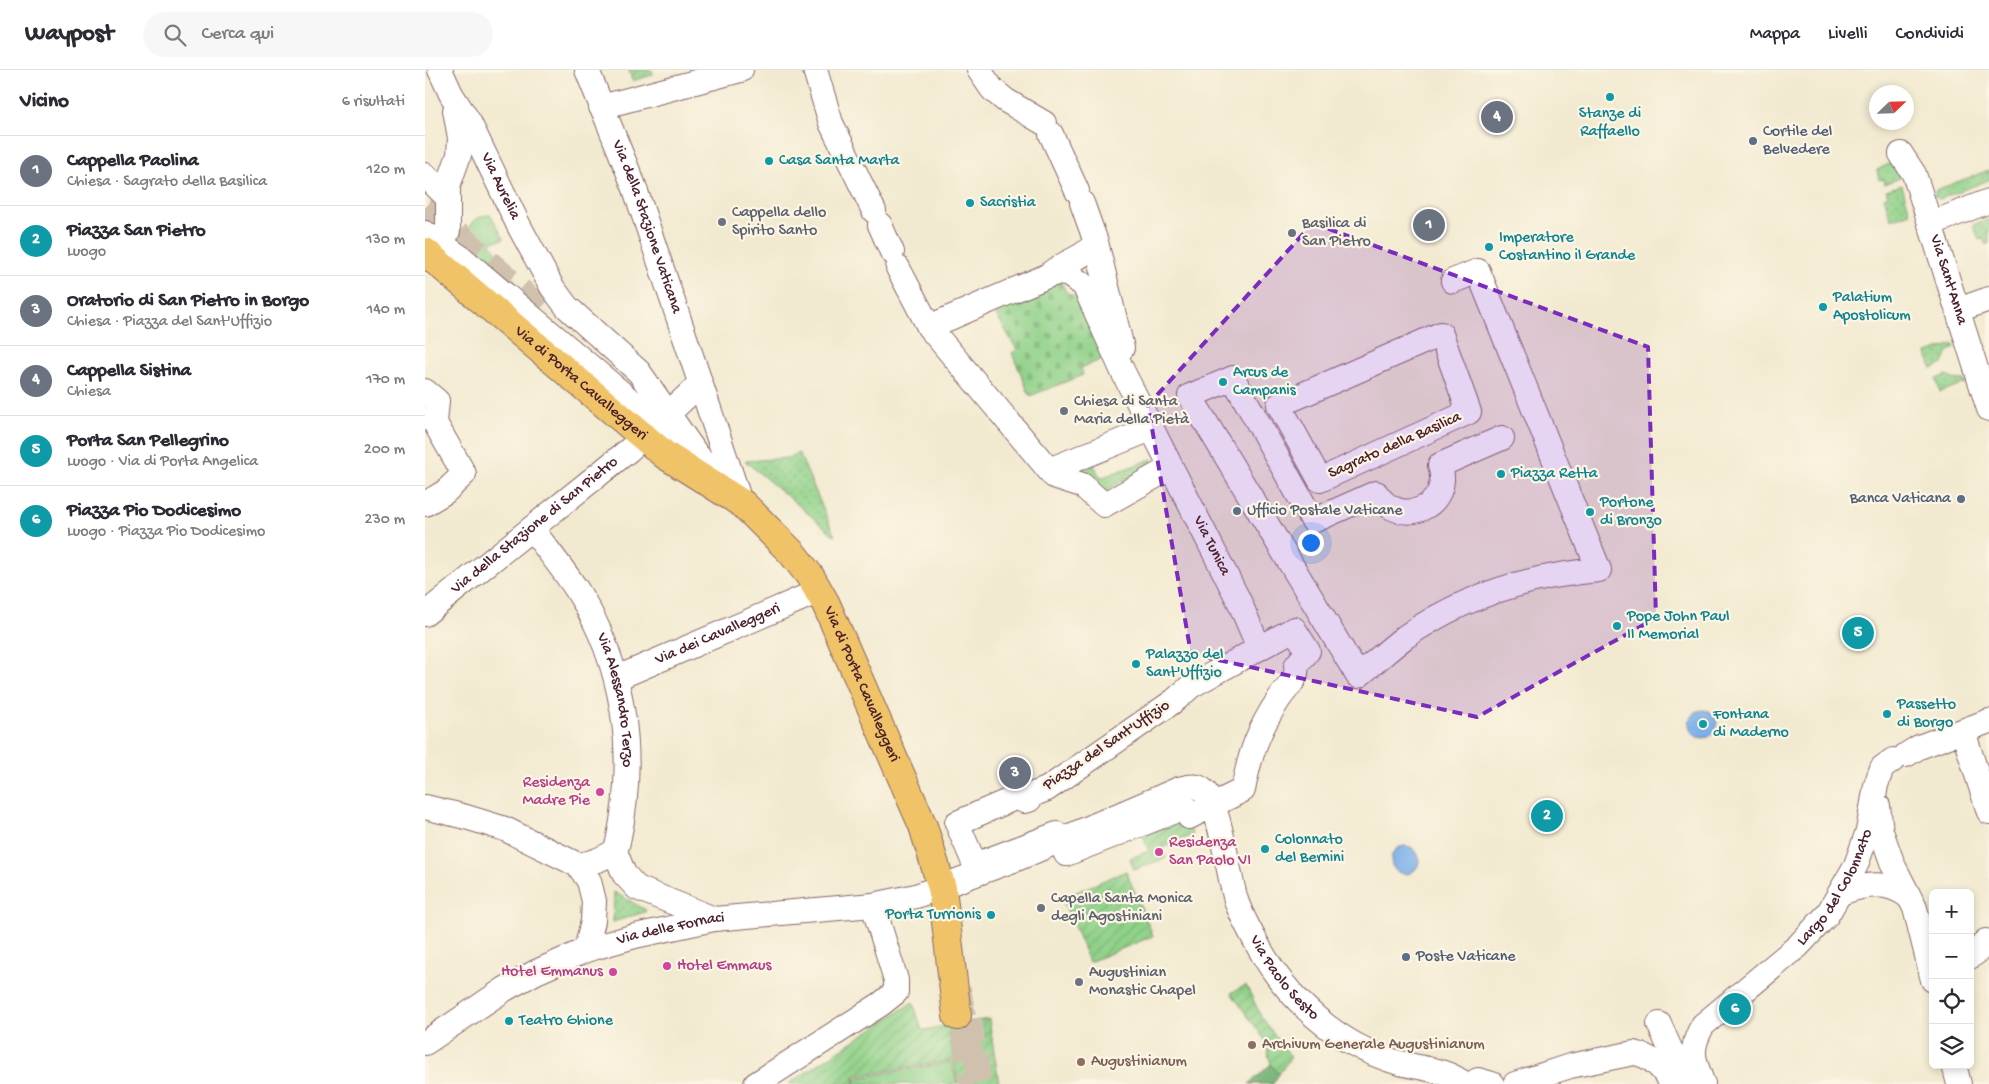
<!DOCTYPE html>
<html lang="it">
<meta charset="utf-8">
<style>
:root{--surface:#fff;--page:#f7f7f7;--text:#2b2b33;--muted:#7c7c81;--line:#e1e1e2;--accent:#0b8043}
body{margin:0;font-family:"Gochi Hand",sans-serif;background:var(--page);color:var(--text)}
.controls{position:absolute;right:15px;bottom:15px;display:grid;overflow:hidden;border-radius:8px;box-shadow:0 2px 8px #0003}
.controls button{width:45px;height:45px;display:grid;place-items:center;padding:0;border:0;border-bottom:1px solid var(--line);background:var(--surface);color:var(--text);font:25px sans-serif}
.compass{position:absolute;left:1444px;top:15px;width:45px;height:45px;border-radius:50%;background:var(--surface);box-shadow:0 2px 8px #0003;rotate:67deg}
.you{position:absolute;left:885px;top:472px;width:18px;height:18px;margin:-12px;border:4px solid #fff;border-radius:50%;background:#1a73e8;box-shadow:0 0 0 8px #1a73e833}
.badge{display:grid;place-items:center;width:32px;height:32px;border-radius:50%;background:var(--accent);color:#fff;font-size:16px;font-weight:700}
.pin{position:absolute;translate:-50% -50%;border:2px solid #fff;box-shadow:0 1px 5px #0006}
.list{margin:0;padding:0;list-style:none}
h2{display:flex;justify-content:space-between;align-items:center;height:65px;margin:0;padding:0 20px;font-size:21px}
h2 small{font-size:16px;font-weight:400;color:var(--muted)}
.list li{display:grid;grid-template-columns:32px 1fr auto;gap:15px;align-items:center;box-sizing:border-box;height:70px;padding:0 20px;border-top:1px solid var(--line)}
.list b{display:block;font-size:19px;white-space:nowrap}
.list p{margin:0;font-size:16px;white-space:nowrap;color:var(--muted)}
.list em{font-size:16px;font-style:normal;color:var(--muted)}
.icon{flex:none;width:28px;height:28px;fill:none;stroke:currentColor;stroke-width:2;stroke-linecap:round;stroke-linejoin:round}
.map{position:relative;flex:none;width:1564px;height:1014px;overflow:hidden}
header{display:flex;align-items:center;gap:30px;box-sizing:border-box;height:70px;padding:0 25px;background:var(--surface);border-bottom:1px solid var(--line)}
header strong{font-size:24px}
nav{display:flex;gap:28px;margin-inline-start:auto;font-size:18px}
.search{width:350px;height:45px;background:var(--page);display:flex;align-items:center;gap:12px;box-sizing:border-box;padding:0 18px;border-radius:28px;color:var(--muted);font-size:19px}
main{display:flex}
aside{flex:1;background:var(--surface)}
.map>svg:first-child{display:block}
.grass{fill:url(#grass-dots);stroke:#6c785a}
.forest{fill:url(#forest-firs);stroke:#5e6950}
.cemetery{fill:url(#cemetery-stones);stroke:#6c785a}
.park{fill:url(#park-crowns);stroke:#6c785a}
.garden{fill:url(#garden-furrows);stroke:#6c785a}
.pitch{fill:#8fd189;stroke:#6c785a}
.water{fill:#7cb0ea;stroke:#63688a}
.lines{fill:none;stroke-linecap:round;stroke-linejoin:round}
.minor-tunnel{stroke:#d0c1af;stroke-width:24;stroke-dasharray:24 12;stroke-linecap:butt}
.major-tunnel{stroke:#d0c1af;stroke-width:28;stroke-dasharray:28 14;stroke-linecap:butt}
.minor-casing{stroke:#856665;stroke-width:26}
.major-casing{stroke:#856665;stroke-width:30}
.minor{stroke:#fff;stroke-width:24}
.major{stroke:#f0c369;stroke-width:28}
.marked{fill:#7b2cbf;fill-opacity:0.2;stroke:#7b2cbf;stroke-width:4;stroke-dasharray:10 6;stroke-linejoin:round}
.culture-dot{fill:#0f9aa8;stroke:#fcf5e5;stroke-width:2}
.service-dot{fill:#5c6f8a;stroke:#fcf5e5;stroke-width:2}
.worship-dot{fill:#6b7280;stroke:#fcf5e5;stroke-width:2}
.hotel-dot{fill:#d1479c;stroke:#fcf5e5;stroke-width:2}
.education-dot{fill:#8d6e63;stroke:#fcf5e5;stroke-width:2}
.labels{text-anchor:middle;dominant-baseline:central;stroke-width:4.5;stroke-linejoin:round;paint-order:stroke}
.culture-label{font-size:16px;fill:#0d838f;stroke:#fcf5e5;text-anchor:start}
.service-label{font-size:16px;fill:#4e5e75;stroke:#fcf5e5;text-anchor:start}
.street-label{font-size:16px;fill:#4a1f2b;stroke:#fcf5e5}
.worship-label{font-size:16px;fill:#5b616d;stroke:#fcf5e5;text-anchor:start}
.hotel-label{font-size:16px;fill:#b23c85;stroke:#fcf5e5;text-anchor:end}
.education-label{font-size:16px;fill:#785e54;stroke:#fcf5e5;text-anchor:start}
</style>
<header>
<strong>Waypost</strong>
<div class="search"><svg class="icon" aria-label="search" viewBox="0 0 24 24"><circle cx="10" cy="10" r="6"/><path d="M15 15l6 6"/></svg>Cerca qui</div>
<nav><a>Mappa</a><a>Livelli</a><a>Condividi</a></nav>
</header>
<main>
<aside>
<h2>Vicino<small>6 risultati</small></h2>
<ul class="list">
<li><span class="badge" style="background:#6b7280">1</span><div><b>Cappella Paolina</b><p>Chiesa · Sagrato della Basilica</p></div><em>120 m</em></li>
<li><span class="badge" style="background:#0f9aa8">2</span><div><b>Piazza San Pietro</b><p>Luogo</p></div><em>130 m</em></li>
<li><span class="badge" style="background:#6b7280">3</span><div><b>Oratorio di San Pietro in Borgo</b><p>Chiesa · Piazza del Sant'Uffizio</p></div><em>140 m</em></li>
<li><span class="badge" style="background:#6b7280">4</span><div><b>Cappella Sistina</b><p>Chiesa</p></div><em>170 m</em></li>
<li><span class="badge" style="background:#0f9aa8">5</span><div><b>Porta San Pellegrino</b><p>Luogo · Via di Porta Angelica</p></div><em>200 m</em></li>
<li><span class="badge" style="background:#0f9aa8">6</span><div><b>Piazza Pio Dodicesimo</b><p>Luogo · Piazza Pio Dodicesimo</p></div><em>230 m</em></li>
</ul>
</aside>
<div class="map">
<svg width="1564" height="1014" viewBox="0 0 1564 1014">
<defs>
<pattern id="grass-dots" width="8" height="8" patternUnits="userSpaceOnUse" patternTransform="scale(1.25)"><rect width="8" height="8" fill="#8fd189"/><path d="M2 2h.1M6 6h.1" fill="none" stroke="#7db376" stroke-width="1.8" stroke-linecap="round"/></pattern>
<pattern id="forest-firs" width="22" height="20" patternUnits="userSpaceOnUse" patternTransform="scale(1.25)"><rect width="22" height="20" fill="#73b375"/><path d="M5 1l3.5 6h-7zM16 11l3.5 6h-7z" fill="#609160"/></pattern>
<pattern id="cemetery-stones" width="16" height="16" patternUnits="userSpaceOnUse" patternTransform="scale(1.25)"><rect width="16" height="16" fill="#8fd189"/><path d="M2 7V4a2 2 0 0 1 4 0v3zM10 15v-3a2 2 0 0 1 4 0v3z" fill="#7db376"/></pattern>
<pattern id="park-crowns" width="20" height="18" patternUnits="userSpaceOnUse" patternTransform="scale(1.25)"><rect width="20" height="18" fill="#8fd189"/><path d="M2 6a3 3 0 1 1 6 0M12 15a3 3 0 1 1 6 0" fill="none" stroke="#7db376"/></pattern>
<pattern id="garden-furrows" width="10" height="10" patternUnits="userSpaceOnUse" patternTransform="scale(1.25)"><rect width="10" height="10" fill="#8fd189"/><path d="M-1 1l2-2M0 10L10 0M9 11l2-2" fill="none" stroke="#7db376"/></pattern>
</defs>
<rect width="100%" height="100%" fill="#fcf5e5"/>
<filter id="ink" filterUnits="userSpaceOnUse"><feTurbulence type="fractalNoise" baseFrequency=".02" numOctaves="2"/><feDisplacementMap in="SourceGraphic" scale="10" xChannelSelector="R" yChannelSelector="G"/><feConvolveMatrix kernelMatrix="1 2 1 2 8 2 1 2 1" color-interpolation-filters="sRGB"/></filter>
<filter id="wash" filterUnits="userSpaceOnUse"><feTurbulence type="fractalNoise" baseFrequency=".0096" numOctaves="4" result="noise"/><feDisplacementMap in="SourceGraphic" scale="20" xChannelSelector="R" yChannelSelector="G"/><feGaussianBlur stdDeviation="1.12" result="paint"/><feColorMatrix in="noise" values="0 0 0 0 0 0 0 0 0 0 0 0 0 0 0 0 0 1.4 0 .05"/><feComposite in="paint" operator="in"/></filter>
<g filter="url(#wash)">
<rect width="100%" height="100%" fill="#f2ead0"/>
<path class="grass" d="M1470 91 1475 108 1459 114 1458 109 1454 110 1452 100Z
M1564 100V110L1515 129 1509 126 1511 120Z
M1477 115 1485 143 1466 150 1459 127 1463 126 1461 120Z
M1564 149V173L1561 175 1558 169 1554 170 1548 155Z
M1529 274 1530 278 1523 282 1518 294 1507 299 1502 283Z
M1522 305 1527 309 1539 310 1540 313 1515 322 1511 309Z
M374 383 410 466 320 391 362 388Z
M727 389V396C719 397 687 417 679 423L646 401 668 392 675 408Z
M189 822 221 840 220 842 188 852Z"/>
<path class="forest" d="M846 994 854 1004 848 1014H824Z"/>
<path class="cemetery" d="M635 209 641 222 648 226 653 224 680 288 656 298 658 305 605 326 587 283 592 280 568 239Z"/>
<path class="park" d="M66 145 79 169 65 172 92 215 90 216 43 173C41 157 49 145 66 145Z"/>
<path class="garden" d="M204 0H227L228 5 207 11Z
M757 740 768 765 737 778 741 788 709 800 705 788 724 781 715 758Z
M701 801 728 866 664 892 637 828Z
M821 915 836 946 866 987 854 1004 846 994 842 980 845 977 806 923Z
M488 932 497 960 564 949 574 1014H533L529 990 429 1006 430 1014H363Z"/>
<path class="pitch" d="M527 992 532 1014H431L430 1008Z"/>
<path class="water" d="M1264 654a14 14 0 1 1 28 0a14 14 0 1 1-28 0Z
M966 790a14 14 0 1 1 28 0a14 14 0 1 1-28 0Z"/>
</g>
<g filter="url(#ink)">
<g class="lines">
<path class="minor-tunnel" d="M545 950 555 1014"/>
<path class="major-tunnel" d="M0 137 116 241
M532 919 549 1014"/>
<defs>
<g id="minor">
<path id="s1" d="M15 0 26 24 44 52 94 156 127 217 142 237 214 302 272 385 301 416"/>
<path id="s2" d="M162 0 209 116 312 422"/>
<path d="M390 0 406 53 449 141"/>
<path d="M554 0 567 19 580 30 619 53"/>
<path d="M176 37 316 0"/>
<path d="M626 64 652 121"/>
<path id="s3" d="M1476 84 1489 104 1494 119 1564 339"/>
<path d="M0 105 22 127"/>
<path d="M657 133 671 172 697 278"/>
<path d="M1505 154 1564 131"/>
<path d="M455 155 467 182"/>
<path d="M0 163 38 189 233 354 247 363"/>
<path d="M11 188 23 161V116L34 85 35 68 30 40"/>
<path d="M473 198 504 257 629 406 657 415 679 435 745 398"/>
<path id="s4" d="M622 206 632 203 642 204 659 215 698 302 814 531 834 578"/>
<path d="M1028 211 1053 201 1174 500C1104 506 1038 526 980 567 964 579 949 593 933 606L765 326 808 308 888 451 951 423C975 460 1028 437 1015 395L1077 368"/>
<path d="M1533 240 1564 229"/>
<path d="M504 257 622 206C637 192 659 189 671 172"/>
<path d="M1016 264 1044 342 895 410 854 335Z"/>
<path d="M0 321 12 331 10 353 39 404 20 422 0 434"/>
<path d="M624 400 726 359"/>
<path id="s5" d="M107 459C122 479 138 499 152 520 200 595 212 686 193 772L190 781C178 789 168 793 153 795"/>
<path id="s6" d="M0 544 204 380 275 314"/>
<path d="M869 559 883 581 871 596C874 609 860 619 854 629 833 660 825 684 818 720L764 747 760 737 641 784 632 764 550 795 532 753 592 727 599 731 604 730 609 724 622 719 749 631 766 616Z"/>
<path id="s7" d="M192 608 394 521"/>
<path d="M1538 661 1564 742"/>
<path d="M1481 685 1494 677 1564 651"/>
<path d="M1453 736 1456 761 1468 795 1490 838 1508 910"/>
<path d="M0 737 41 747 80 759 153 795 164 811 169 831 168 851 161 880"/>
<path d="M190 781 199 804 212 818 289 849"/>
<path d="M1416 823C1440 814 1463 810 1484 827"/>
<path d="M1545 887 1552 882 1561 871"/>
<path d="M1234 954 1261 1014"/>
<path id="s8" d="M0 973 80 919 111 902 161 880 210 866 289 849 448 835 491 826 594 788 754 719C763 717 772 714 779 721 796 736 803 808 812 833 817 847 825 861 832 874 861 928 911 974 971 992 992 998 1022 999 1039 1014"/>
<path d="M1529 995 1534 1014"/>
<path d="M331 1014 456 934 471 922V910L448 835"/>
<path d="M1046 1014 1053 1010 1067 1014"/>
<path d="M1090 1014 1145 996 1209 983C1227 986 1238 998 1246 1014"/>
<path id="s9" d="M1278 1014C1268 989 1264 979 1278 955L1373 876 1402 845 1431 795 1443 761 1451 715 1457 698 1468 690"/>
</g>
<g id="major">
<path id="s10" d="M0 182 240 385 318 434 367 483 385 506 401 534 498 756 517 818 532 946"/>
</g>
</defs>
<use href="#minor" class="minor-casing"/>
<use href="#major" class="major-casing"/>
<use href="#minor" class="minor"/>
<use href="#major" class="major"/>
</g>
</g>
<path class="marked" d="M888 153 1223 277 1231 548 1052 647 766 584 723 335Z"/>
<g class="culture-dot">
<circle cx="1185" cy="27" r="5"/>
<circle cx="344" cy="91" r="5"/>
<circle cx="545" cy="133" r="5"/>
<circle cx="1064" cy="177" r="5"/>
<circle cx="1398" cy="237" r="5"/>
<circle cx="798" cy="312" r="5"/>
<circle cx="1076" cy="404" r="5"/>
<circle cx="1165" cy="442" r="5"/>
<circle cx="1192" cy="556" r="5"/>
<circle cx="711" cy="594" r="5"/>
<circle cx="1462" cy="644" r="5"/>
<circle cx="1278" cy="654" r="5"/>
<circle cx="840" cy="779" r="5"/>
<circle cx="566" cy="845" r="5"/>
<circle cx="84" cy="951" r="5"/>
</g>
<g class="service-dot">
<circle cx="1328" cy="71" r="5"/>
<circle cx="1536" cy="429" r="5"/>
<circle cx="812" cy="441" r="5"/>
<circle cx="981" cy="887" r="5"/>
</g>
<g class="worship-dot">
<circle cx="297" cy="152" r="5"/>
<circle cx="867" cy="163" r="5"/>
<circle cx="639" cy="341" r="5"/>
<circle cx="616" cy="838" r="5"/>
<circle cx="654" cy="912" r="5"/>
</g>
<g class="hotel-dot">
<circle cx="175" cy="722" r="5"/>
<circle cx="734" cy="782" r="5"/>
<circle cx="242" cy="896" r="5"/>
<circle cx="188" cy="902" r="5"/>
</g>
<g class="education-dot">
<circle cx="827" cy="975" r="5"/>
<circle cx="656" cy="992" r="5"/>
</g>
<g class="labels">
<g class="culture-label">
<text x="1185" y="44" text-anchor="middle">Stanze di<tspan x="1185" dy="18">Raffaello</tspan></text>
<text x="354" y="91">Casa Santa Marta</text>
<text x="555" y="133">Sacristia</text>
<text x="1074" y="168">Imperatore<tspan x="1074" dy="18">Costantino il Grande</tspan></text>
<text x="1408" y="228">Palatium<tspan x="1408" dy="18">Apostolicum</tspan></text>
<text x="808" y="303">Arcus de<tspan x="808" dy="18">Campanis</tspan></text>
<text x="1086" y="404">Piazza Retta</text>
<text x="1175" y="433">Portone<tspan x="1175" dy="18">di Bronzo</tspan></text>
<text x="1202" y="547">Pope John Paul<tspan x="1202" dy="18">II Memorial</tspan></text>
<text x="721" y="585">Palazzo del<tspan x="721" dy="18">Sant'Uffizio</tspan></text>
<text x="1472" y="635">Passetto<tspan x="1472" dy="18">di Borgo</tspan></text>
<text x="1288" y="645">Fontana<tspan x="1288" dy="18">di Maderno</tspan></text>
<text x="850" y="770">Colonnato<tspan x="850" dy="18">del Bernini</tspan></text>
<text x="556" y="845" text-anchor="end">Porta Turrionis</text>
<text x="94" y="951">Teatro Ghione</text>
</g>
<g class="service-label">
<text x="1338" y="62">Cortile del<tspan x="1338" dy="18">Belvedere</tspan></text>
<text x="1526" y="429" text-anchor="end">Banca Vaticana</text>
<text x="822" y="441">Ufficio Postale Vaticane</text>
<text x="991" y="887">Poste Vaticane</text>
</g>
<g class="street-label">
<text stroke="none"><textPath href="#s1" startOffset="131">Via Aurelia</textPath></text>
<text stroke="none"><textPath href="#s2" startOffset="168">Via della Stazione Vaticana</textPath></text>
<text stroke="none"><textPath href="#s3" startOffset="135">Via Sant'Anna</textPath></text>
<text stroke="none"><textPath href="#s10" startOffset="204">Via di Porta Cavalleggeri</textPath></text>
<text transform="translate(970 376) rotate(-24)">Sagrato della Basilica</text>
<text stroke="none"><textPath href="#s6" startOffset="141">Via della Stazione di San Pietro</textPath></text>
<text stroke="none"><textPath href="#s4" startOffset="331">Via Tunica</textPath></text>
<text stroke="none"><textPath href="#s7" startOffset="110">Via dei Cavalleggeri</textPath></text>
<text stroke="none"><textPath href="#s10" startOffset="625">Via di Porta Cavalleggeri</textPath></text>
<text stroke="none"><textPath href="#s5" startOffset="194">Via Alessandro Terzo</textPath></text>
<text transform="translate(682 676) rotate(-34)">Piazza del Sant'Uffizio</text>
<text stroke="none"><textPath href="#s9" startOffset="256">Largo del Colonnato</textPath></text>
<text stroke="none"><textPath href="#s8" startOffset="274">Via delle Fornaci</textPath></text>
<text stroke="none"><textPath href="#s8" startOffset="1039">Via Paolo Sesto</textPath></text>
</g>
<g class="worship-label">
<text x="307" y="143">Cappella dello<tspan x="307" dy="18">Spirito Santo</tspan></text>
<text x="877" y="154">Basilica di<tspan x="877" dy="18">San Pietro</tspan></text>
<text x="649" y="332">Chiesa di Santa<tspan x="649" dy="18">Maria della Pietà</tspan></text>
<text x="626" y="829">Capella Santa Monica<tspan x="626" dy="18">degli Agostiniani</tspan></text>
<text x="664" y="903">Augustinian<tspan x="664" dy="18">Monastic Chapel</tspan></text>
</g>
<g class="hotel-label">
<text x="165" y="713">Residenza<tspan x="165" dy="18">Madre Pie</tspan></text>
<text x="744" y="773" text-anchor="start">Residenza<tspan x="744" dy="18">San Paolo VI</tspan></text>
<text x="252" y="896" text-anchor="start">Hotel Emmaus</text>
<text x="178" y="902">Hotel Emmanus</text>
</g>
<g class="education-label">
<text x="837" y="975">Archivum Generale Augustinianum</text>
<text x="666" y="992">Augustinianum</text>
</g>
</g>
</svg>
<div class="controls">
<button>+</button>
<button>−</button>
<button><svg class="icon" aria-label="locate" viewBox="0 0 24 24"><circle cx="12" cy="12" r="6"/><path d="M12 2v4M12 18v4M2 12h4M18 12h4"/></svg></button>
<button><svg class="icon" aria-label="layers" viewBox="0 0 24 24"><path d="M12 4l9 5-9 5-9-5zM3 14l9 5 9-5"/></svg></button>
</div>
<svg class="compass" viewBox="-18 -18 36 36"><path d="M0-13l5 13h-10z" fill="#e53935"/><path d="M0 13l5-13h-10z" fill="#7c7c81"/></svg>
<div class="you"></div>
<div class="pin badge" style="left:1004px;top:155px;background:#6b7280">1</div>
<div class="pin badge" style="left:1122px;top:746px;background:#0f9aa8">2</div>
<div class="pin badge" style="left:590px;top:703px;background:#6b7280">3</div>
<div class="pin badge" style="left:1072px;top:47px;background:#6b7280">4</div>
<div class="pin badge" style="left:1433px;top:563px;background:#0f9aa8">5</div>
<div class="pin badge" style="left:1310px;top:939px;background:#0f9aa8">6</div>
</div>
</main>
